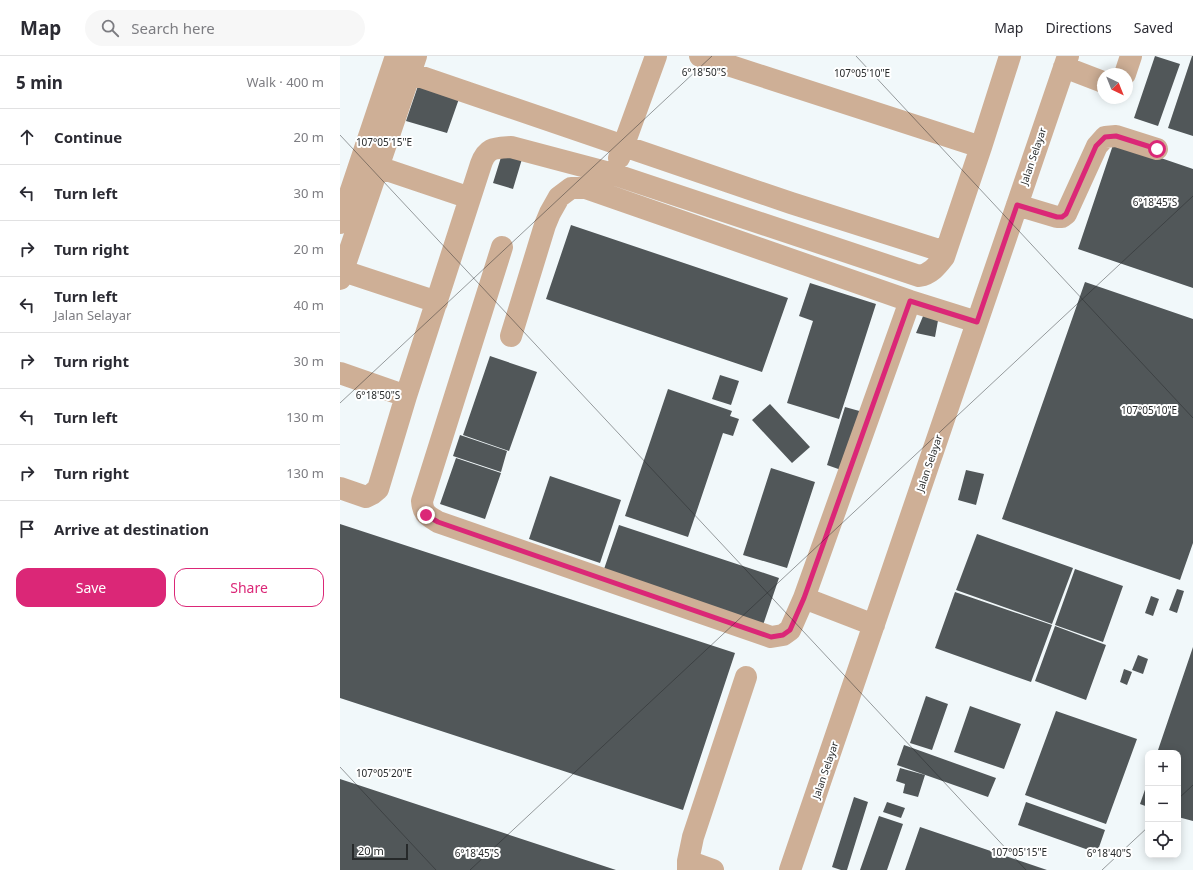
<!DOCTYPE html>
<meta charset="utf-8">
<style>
:root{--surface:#fff;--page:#f7f7f7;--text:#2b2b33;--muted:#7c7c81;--line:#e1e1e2;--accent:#db2777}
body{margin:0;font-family:"Noto Sans",sans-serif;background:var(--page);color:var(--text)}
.controls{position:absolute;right:12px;bottom:12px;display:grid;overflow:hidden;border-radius:8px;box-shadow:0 2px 10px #0003}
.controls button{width:36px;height:36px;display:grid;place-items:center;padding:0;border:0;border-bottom:1px solid var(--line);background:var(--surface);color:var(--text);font:20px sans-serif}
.compass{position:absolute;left:757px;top:12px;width:36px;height:36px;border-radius:50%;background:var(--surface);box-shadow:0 2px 10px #0003;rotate:137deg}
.scale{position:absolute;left:12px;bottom:10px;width:56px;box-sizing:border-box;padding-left:4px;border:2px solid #26292a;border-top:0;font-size:11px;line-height:14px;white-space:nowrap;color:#26292a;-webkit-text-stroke:3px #fff;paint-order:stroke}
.stop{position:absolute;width:12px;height:12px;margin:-9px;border:3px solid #db2777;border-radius:50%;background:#fff}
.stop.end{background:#db2777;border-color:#fff;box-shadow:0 1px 4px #0008}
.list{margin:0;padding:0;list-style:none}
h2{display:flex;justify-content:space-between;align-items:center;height:52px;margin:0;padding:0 16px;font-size:17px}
h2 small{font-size:13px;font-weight:400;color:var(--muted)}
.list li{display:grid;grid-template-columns:26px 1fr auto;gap:12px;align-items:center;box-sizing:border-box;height:56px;padding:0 16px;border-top:1px solid var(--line)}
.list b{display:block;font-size:15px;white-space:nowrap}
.list p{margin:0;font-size:13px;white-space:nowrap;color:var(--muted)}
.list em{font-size:13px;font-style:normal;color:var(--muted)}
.actions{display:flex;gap:8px;padding:12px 16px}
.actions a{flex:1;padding:9px 0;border:1px solid var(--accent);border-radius:12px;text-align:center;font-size:14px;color:var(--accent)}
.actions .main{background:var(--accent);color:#fff}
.icon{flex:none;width:22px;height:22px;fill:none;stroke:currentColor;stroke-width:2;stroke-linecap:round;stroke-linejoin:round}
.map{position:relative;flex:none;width:853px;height:814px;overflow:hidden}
header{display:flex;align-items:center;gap:24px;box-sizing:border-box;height:56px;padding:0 20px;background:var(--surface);border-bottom:1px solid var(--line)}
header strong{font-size:19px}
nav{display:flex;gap:22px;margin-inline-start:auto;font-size:14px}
.search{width:280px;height:36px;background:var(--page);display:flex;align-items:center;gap:10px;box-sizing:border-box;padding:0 14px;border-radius:22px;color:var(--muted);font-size:15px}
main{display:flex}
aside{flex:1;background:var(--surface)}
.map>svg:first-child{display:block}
.building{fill:#515759}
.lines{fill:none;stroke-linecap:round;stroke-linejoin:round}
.minor{stroke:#ceaf96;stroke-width:22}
.route{stroke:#db2777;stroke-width:5}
.ticks{fill:none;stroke:#26292a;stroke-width:1;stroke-opacity:0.45}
.labels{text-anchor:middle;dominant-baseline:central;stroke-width:4;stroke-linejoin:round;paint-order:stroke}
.street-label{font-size:10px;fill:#26292a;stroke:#fff}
.ticks-label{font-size:10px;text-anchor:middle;fill:#26292a;stroke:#fff;stroke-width:4;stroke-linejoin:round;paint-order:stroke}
</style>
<header>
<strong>Map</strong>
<div class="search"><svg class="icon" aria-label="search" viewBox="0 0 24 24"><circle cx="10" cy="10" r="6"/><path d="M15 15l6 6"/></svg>Search here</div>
<nav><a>Map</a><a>Directions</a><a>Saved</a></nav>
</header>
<main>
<aside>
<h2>5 min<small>Walk · 400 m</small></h2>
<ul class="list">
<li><svg class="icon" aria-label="ahead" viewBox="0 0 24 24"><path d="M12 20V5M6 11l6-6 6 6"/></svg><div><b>Continue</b></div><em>20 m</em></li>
<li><svg class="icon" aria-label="left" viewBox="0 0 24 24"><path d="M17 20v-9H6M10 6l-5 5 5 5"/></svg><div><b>Turn left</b></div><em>30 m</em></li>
<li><svg class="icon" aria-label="right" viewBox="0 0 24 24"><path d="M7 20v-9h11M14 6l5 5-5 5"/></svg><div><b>Turn right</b></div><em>20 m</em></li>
<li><svg class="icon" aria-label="left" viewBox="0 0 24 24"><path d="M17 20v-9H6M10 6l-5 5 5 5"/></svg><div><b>Turn left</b><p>Jalan Selayar</p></div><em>40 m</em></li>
<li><svg class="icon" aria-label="right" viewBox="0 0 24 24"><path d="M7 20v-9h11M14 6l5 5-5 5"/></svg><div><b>Turn right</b></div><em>30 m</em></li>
<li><svg class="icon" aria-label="left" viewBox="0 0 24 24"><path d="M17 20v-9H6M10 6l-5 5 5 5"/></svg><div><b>Turn left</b></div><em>130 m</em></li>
<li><svg class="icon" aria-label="right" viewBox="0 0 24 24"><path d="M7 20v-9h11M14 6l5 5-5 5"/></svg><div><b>Turn right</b></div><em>130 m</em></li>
<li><svg class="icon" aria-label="arrive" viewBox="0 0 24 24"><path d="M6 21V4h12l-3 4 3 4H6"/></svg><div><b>Arrive at destination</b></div></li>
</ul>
<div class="actions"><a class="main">Save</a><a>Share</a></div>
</aside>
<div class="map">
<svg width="853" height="814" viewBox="0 0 853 814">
<rect width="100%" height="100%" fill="#f1f8fa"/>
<path class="building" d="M815 0 840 8 818 70 794 62Z
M852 0H853V80L828 72Z
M80 24 121 37 107 77 66 65Z
M774 86 853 113V232L738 193Z
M162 98 182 103 173 133 153 127Z
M231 169 448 242 422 316 206 243Z
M745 226 853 263V487L840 524 662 463Z
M470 227 536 248 499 363 447 347 473 265 459 260Z
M586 253 599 259 595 281 576 277Z
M150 300 197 316 169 395 123 379Z
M380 319 399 325 391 349 372 343Z
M328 333 392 355 390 360 399 363 393 380 383 377 348 481 285 460Z
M430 348 470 391 452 407 412 364Z
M505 351 523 356 504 415 487 409Z
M120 379 167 395 161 416 113 400Z
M116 402 161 417 145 463 100 448Z
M431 412 475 426 447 512 403 499Z
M626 414 644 418 636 449 618 444Z
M210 420 281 444 260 507 189 483Z
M0 468 395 597 343 754 0 642Z
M279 469 439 522 422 572 262 519Z
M637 478 733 512 712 568 616 534Z
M735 513 783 530 763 586 715 569Z
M837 533 844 535 837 557 829 554Z
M615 536 712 569 691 626 595 592Z
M811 540 819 543 813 560 805 557Z
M715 570 766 589 746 644 695 625Z
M853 591V765L838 761V697H817Z
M798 599 808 603 803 618 792 614Z
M784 613 792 616 787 629 780 626Z
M586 640 608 648 592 694 570 687Z
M630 650 681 668 664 713 614 696Z
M716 655 797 683 766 768 685 739Z
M564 689 656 722 648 741 557 709Z
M560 712 585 719 578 741 563 737 565 728 556 725Z
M0 723 276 814H0Z
M808 725V751L800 748Z
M514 741 528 746 507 814H501L492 811Z
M547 746 565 752 561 762 543 756Z
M686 746 765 774 757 797 678 769Z
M539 760 563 768 547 814H520Z
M580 771 707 814H565Z"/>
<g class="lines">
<path class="minor" d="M360 0 641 91
M724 11 763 26
M70 17 451 147 605 196
M785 18 791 0
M279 102 316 0
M38 111 130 142
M677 149 717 161H722L726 158 757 90 765 81 776 80 817 93
M0 167 56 0
M162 191 82 445C83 458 87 459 98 466L431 581 443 579 450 574 464 542 570 245
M3 215 97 246
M0 223 76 0
M171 280 205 169 210 157 219 141 231 132H246L570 245 637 266
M0 317 66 340
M0 432 26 441 32 438 38 433 66 340 141 108C147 91 155 92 171 91L273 118 579 220C591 218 597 210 604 201L641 91 670 0
M464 542 534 569
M348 805 373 814
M348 814V805L353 781 406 621
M450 814 728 0"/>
</g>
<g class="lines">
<path class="route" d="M86 459 98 466 431 581 443 579 450 574 464 542 570 245 637 266 677 149 717 161H722L726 158 756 90 765 81 776 80 817 93"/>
</g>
<path class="ticks" d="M516 0 853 362M0 79 686 814M0 347 372 0M0 711 96 814M838 743 853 729M130 814 853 140M762 814 808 771"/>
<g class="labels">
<g class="street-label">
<text transform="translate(693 100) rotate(-71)">Jalan Selayar</text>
<text transform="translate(589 407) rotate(-71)">Jalan Selayar</text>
<text transform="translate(485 714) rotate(-71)">Jalan Selayar</text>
</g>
</g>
<g class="ticks-label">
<text x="364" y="20">6°18'50"S</text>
<text x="522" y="21">107°05'10"E</text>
<text x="44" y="90">107°05'15"E</text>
<text x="815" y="150">6°18'45"S</text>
<text x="38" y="343">6°18'50"S</text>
<text x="809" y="358">107°05'10"E</text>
<text x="44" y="721">107°05'20"E</text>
<text x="679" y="800">107°05'15"E</text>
<text x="137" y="801">6°18'45"S</text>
<text x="769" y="801">6°18'40"S</text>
</g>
</svg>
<div class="controls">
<button>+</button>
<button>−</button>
<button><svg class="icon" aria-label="locate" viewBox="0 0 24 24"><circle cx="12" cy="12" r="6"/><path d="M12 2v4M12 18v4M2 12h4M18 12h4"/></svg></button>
</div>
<svg class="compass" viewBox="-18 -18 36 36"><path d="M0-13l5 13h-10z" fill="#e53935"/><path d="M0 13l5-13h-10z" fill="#7c7c81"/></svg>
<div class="scale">20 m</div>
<div class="stop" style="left:817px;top:93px"></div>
<div class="stop end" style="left:86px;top:459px"></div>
</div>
</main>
